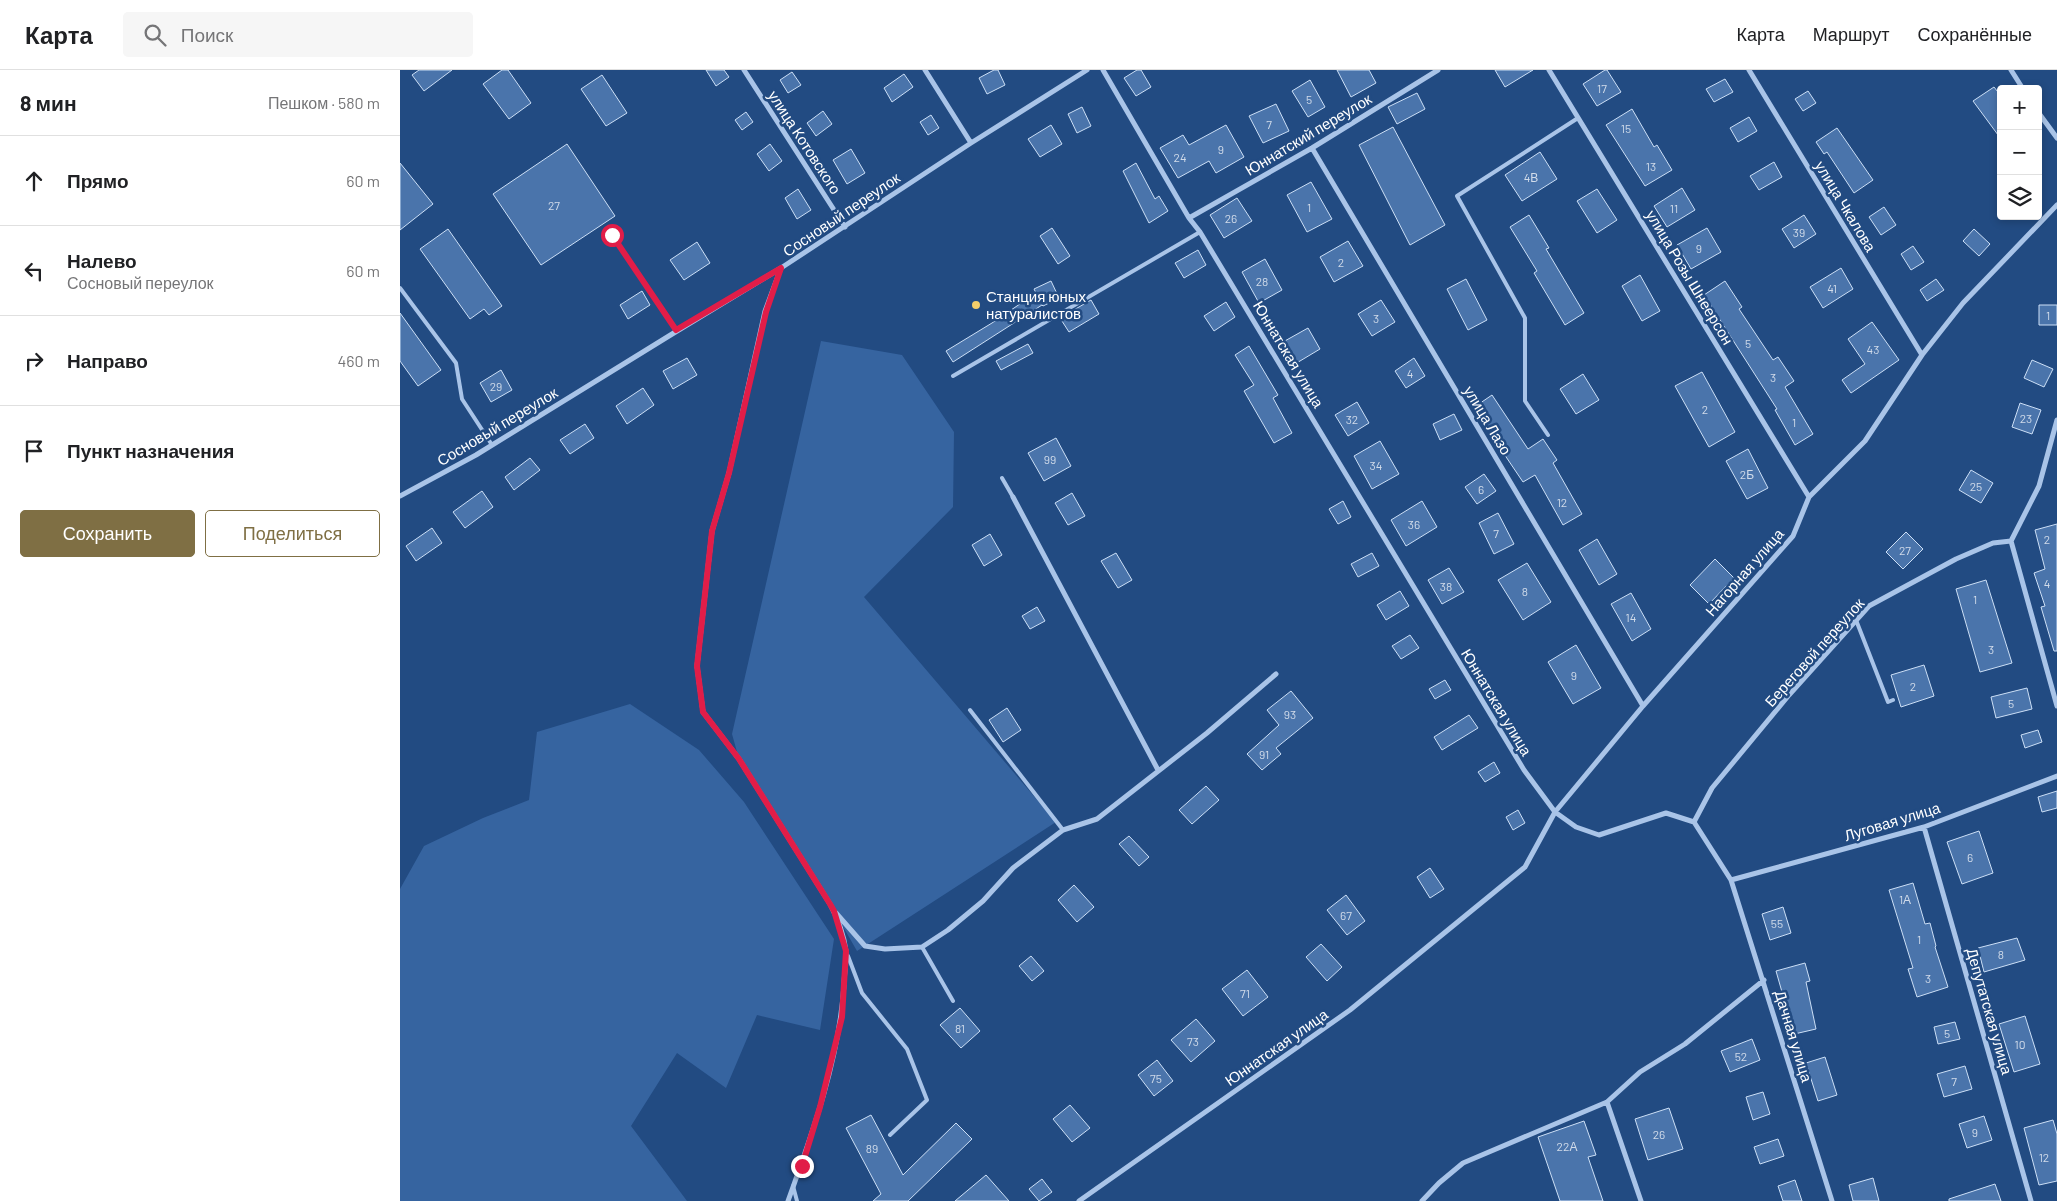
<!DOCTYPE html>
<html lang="ru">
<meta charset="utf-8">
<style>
:root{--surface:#fff;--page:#f6f6f6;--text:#202124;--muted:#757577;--line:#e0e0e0;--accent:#7f6f44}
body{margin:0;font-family:Barlow,sans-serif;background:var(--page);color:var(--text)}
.controls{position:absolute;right:15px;top:15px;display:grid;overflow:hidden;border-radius:5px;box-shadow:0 2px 8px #0003}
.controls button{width:45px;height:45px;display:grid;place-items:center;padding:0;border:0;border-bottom:1px solid var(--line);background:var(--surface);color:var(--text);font:25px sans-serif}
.stop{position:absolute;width:15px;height:15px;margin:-11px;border:4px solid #e11d48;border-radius:50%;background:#fff}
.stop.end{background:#e11d48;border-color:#fff;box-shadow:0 1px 5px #0008}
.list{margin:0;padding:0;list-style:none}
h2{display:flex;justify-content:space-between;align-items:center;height:65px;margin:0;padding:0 20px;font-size:21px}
h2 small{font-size:16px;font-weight:400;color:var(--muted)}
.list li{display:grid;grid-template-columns:32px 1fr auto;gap:15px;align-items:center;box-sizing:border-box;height:90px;padding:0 20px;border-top:1px solid var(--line)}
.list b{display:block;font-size:19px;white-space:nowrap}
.list p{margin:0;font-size:16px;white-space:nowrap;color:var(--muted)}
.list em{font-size:16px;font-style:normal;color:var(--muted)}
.actions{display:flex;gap:10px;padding:15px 20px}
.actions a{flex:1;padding:11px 0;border:1px solid var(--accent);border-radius:5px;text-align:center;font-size:18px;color:var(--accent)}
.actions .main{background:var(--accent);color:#fff}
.icon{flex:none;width:28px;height:28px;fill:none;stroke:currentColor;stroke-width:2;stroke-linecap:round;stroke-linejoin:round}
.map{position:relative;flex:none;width:1657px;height:1131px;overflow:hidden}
header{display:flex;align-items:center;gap:30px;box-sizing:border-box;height:70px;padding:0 25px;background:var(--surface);border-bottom:1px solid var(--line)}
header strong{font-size:24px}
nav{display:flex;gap:28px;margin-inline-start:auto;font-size:18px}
.search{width:350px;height:45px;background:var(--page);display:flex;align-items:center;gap:12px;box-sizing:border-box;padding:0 18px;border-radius:5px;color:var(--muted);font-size:19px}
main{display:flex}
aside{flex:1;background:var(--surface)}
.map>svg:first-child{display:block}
.green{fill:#3664a0}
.building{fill:#4a74ab;stroke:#ccdff6}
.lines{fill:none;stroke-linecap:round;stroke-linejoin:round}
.service{stroke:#a9c4e8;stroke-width:4}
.minor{stroke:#a9c4e8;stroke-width:5}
.route{stroke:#e11d48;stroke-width:6}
.poi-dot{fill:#f4ce6a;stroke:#224b82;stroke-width:2}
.labels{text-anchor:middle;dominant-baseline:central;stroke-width:5;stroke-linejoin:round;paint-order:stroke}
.number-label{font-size:12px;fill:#d2dcea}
.street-label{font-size:15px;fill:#fff;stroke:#224b82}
.poi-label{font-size:15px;fill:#fff;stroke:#224b82;text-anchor:start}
</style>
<header>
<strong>Карта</strong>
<div class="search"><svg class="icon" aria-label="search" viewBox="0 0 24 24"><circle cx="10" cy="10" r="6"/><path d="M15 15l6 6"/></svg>Поиск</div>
<nav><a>Карта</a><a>Маршрут</a><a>Сохранённые</a></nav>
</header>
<main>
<aside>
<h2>8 мин<small>Пешком · 580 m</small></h2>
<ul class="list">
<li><svg class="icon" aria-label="ahead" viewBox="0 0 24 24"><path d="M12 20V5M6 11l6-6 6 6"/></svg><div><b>Прямо</b></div><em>60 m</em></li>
<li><svg class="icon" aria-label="left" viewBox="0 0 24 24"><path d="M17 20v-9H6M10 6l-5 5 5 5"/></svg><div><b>Налево</b><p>Сосновый переулок</p></div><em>60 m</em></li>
<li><svg class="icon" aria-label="right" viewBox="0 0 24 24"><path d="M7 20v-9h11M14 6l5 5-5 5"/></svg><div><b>Направо</b></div><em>460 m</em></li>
<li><svg class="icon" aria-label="arrive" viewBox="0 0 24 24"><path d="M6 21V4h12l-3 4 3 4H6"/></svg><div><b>Пункт назначения</b></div></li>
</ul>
<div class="actions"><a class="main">Сохранить</a><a>Поделиться</a></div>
</aside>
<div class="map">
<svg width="1657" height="1131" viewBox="0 0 1657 1131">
<rect width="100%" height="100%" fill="#224b82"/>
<path class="green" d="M421 271 502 285 554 362 553 437 464 527 656 752 457 881 430 834 339 689 332 664Z
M230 634 299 680 344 732 434 869 420 960 357 945 326 1018 277 983 231 1056 287 1131H0V819L24 776 83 748 129 730 137 662Z"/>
<path class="building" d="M19 0H52L24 21 12 5Z
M102 0H108L131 33 109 49 83 14Z
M306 0H324L329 7 316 16Z
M594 0H598L605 15 587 24 579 8Z
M737 0H741L751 17 736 26 724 8Z
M937 0H969L976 13 951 27Z
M1095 0H1133L1105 17Z
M1205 0H1207L1221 22 1197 36 1183 14Z
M392 2 401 15 388 23 380 10Z
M504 4 513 17 492 32 484 18Z
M202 5 227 43 206 56 181 19Z
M1325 9 1333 22 1314 32 1306 19Z
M910 10 925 37 908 47 892 21Z
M1594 17 1601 26V69L1573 31Z
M1408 21 1416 33 1403 41 1395 29Z
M1017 23 1025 39 997 54 988 37Z
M876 34 889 61 863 73 849 46Z
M682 37 691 56 677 63 668 44Z
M1232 39 1254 77 1257 75 1272 100 1245 116 1206 55Z
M423 41 432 54 416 66 407 53Z
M346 42 353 52 342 60 335 50Z
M531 45 539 58 528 65 520 52Z
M1349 47 1357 61 1338 72 1330 58Z
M651 55 662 74 640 87 628 69Z
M826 55 844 87 816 103 809 91 778 108 760 78 783 65 789 75Z
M993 57 1045 155 1010 175 959 75Z
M1437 58 1473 110 1454 123 1427 82 1424 84 1416 72Z
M167 74 215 146 141 195 93 124Z
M370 74 382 91 369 101 357 84Z
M451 79 465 103 447 114 433 90Z
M1140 82 1157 109 1122 131 1105 105Z
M1374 92 1382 107 1359 120 1350 106Z
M0 93 33 134 0 160Z
M736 93 755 129 759 126 768 141 749 153 723 101Z
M911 112 932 149 907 162 887 125Z
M1282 118 1295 140 1267 157 1254 136Z
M398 119 411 140 397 149 385 128Z
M1197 119 1217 150 1197 163 1177 131Z
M837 128 852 151 824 168 810 145Z
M1484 137 1496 155 1481 165 1469 147Z
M1129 145 1149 178 1146 179 1184 243 1165 255 1134 203 1137 201 1110 157Z
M1404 145 1416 164 1394 178 1382 159Z
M652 158 670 186 658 194 640 166Z
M1307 158 1321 182 1291 199 1277 175Z
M48 159 102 236 89 245 84 239 70 249 20 179Z
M1574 159 1590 174 1579 186 1563 171Z
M948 171 963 196 934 212 920 187Z
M297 172 310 193 284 210 270 190Z
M1513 176 1524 192 1511 200 1501 184Z
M798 180 806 195 784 208 775 193Z
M865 189 882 220 859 233 842 202Z
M1441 198 1453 219 1423 238 1410 217Z
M1240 205 1260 241 1242 251 1222 216Z
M1066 209 1087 250 1068 260 1047 219Z
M1536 209 1544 220 1527 231 1520 220Z
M651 211 659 228 643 236 642 235 553 292 546 281 592 253 636 223 634 219Z
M1325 211 1342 237 1339 239 1373 290 1378 287 1394 311 1385 317 1413 364 1395 375 1375 340 1377 339 1304 225Z
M242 221 250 235 228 249 220 235Z
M691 230 699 244 669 262 660 248Z
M981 230 995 252 972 266 958 244Z
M826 232 835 247 814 261 804 246Z
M1639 235H1657V255H1639Z
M0 243 41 300 18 316 0 291Z
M1472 252 1499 290 1451 323 1442 310 1465 294 1448 269Z
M908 258 920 279 895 294 883 272Z
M628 274 633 283 601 300 596 291Z
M849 276 878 325 873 328 892 363 874 373 844 321 854 315 835 285Z
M287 288 297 305 273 319 263 301Z
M1014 288 1025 306 1006 318 995 301Z
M1632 290 1653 299 1644 317 1624 308Z
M101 300 112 320 91 332 80 313Z
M1302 302 1335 362 1309 377 1275 316Z
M1183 304 1199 330 1176 344 1160 319Z
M243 318 254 335 227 354 216 336Z
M1092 325 1128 379 1143 369 1157 390 1153 393 1182 444 1163 455 1135 405 1123 412 1073 338Z
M957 332 969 353 948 366 935 345Z
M1620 333 1641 340 1632 364 1612 357Z
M1054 344 1062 360 1040 370 1033 354Z
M185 354 194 368 170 384 160 370Z
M656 368 671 396 644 411 628 383Z
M980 371 999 404 972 419 954 386Z
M1348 379 1368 418 1347 429 1326 391Z
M130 388 140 400 114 420 105 407Z
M1571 400 1593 413 1581 433 1559 420Z
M1084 404 1096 421 1077 434 1065 417Z
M82 421 93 437 65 458 53 442Z
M672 423 685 446 668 455 655 433Z
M943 431 951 447 938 454 929 439Z
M1022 431 1037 457 1006 476 991 450Z
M1098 443 1114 474 1094 484 1079 453Z
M1657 454V581H1654L1641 537 1645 536 1634 503 1645 499 1635 460Z
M32 458 42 473 16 491 6 476Z
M1506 462 1523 479 1503 499 1486 482Z
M590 464 602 485 584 496 572 475Z
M1197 469 1217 504 1199 515 1179 480Z
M716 483 732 510 718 518 701 491Z
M972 483 979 496 958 507 951 494Z
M1315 489 1334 508 1309 534 1290 515Z
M1127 493 1151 532 1123 550 1098 510Z
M1049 498 1064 522 1042 534 1028 510Z
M1586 510 1612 593 1580 602 1556 519Z
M1000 521 1009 536 986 550 977 535Z
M1231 523 1251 559 1232 571 1211 534Z
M637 537 645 551 630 559 622 546Z
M1010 565 1019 578 1001 589 992 576Z
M1176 575 1201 618 1173 634 1148 592Z
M1524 595 1534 626 1501 637 1491 605Z
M1045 610 1051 620 1035 629 1029 619Z
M1627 618 1632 639 1596 648 1591 627Z
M891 621 913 648 876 678 881 684 862 700 847 684 879 655 867 640Z
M607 638 621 660 603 672 589 650Z
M1069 645 1078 658 1042 680 1034 667Z
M1638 660 1642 672 1625 678 1621 665Z
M1094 692 1100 703 1085 712 1078 702Z
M806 716 819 730 792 754 779 740Z
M1657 721V738L1642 742 1638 727Z
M1118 740 1125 753 1113 760 1106 747Z
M1579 761 1593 803 1562 814 1547 772Z
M729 766 749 787 739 796 719 774Z
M1030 798 1044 819 1030 828 1017 807Z
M1513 813 1525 854 1530 853 1536 876 1535 877 1548 917 1517 927 1508 899 1513 898 1489 820Z
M674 815 694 837 677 852 658 830Z
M946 825 965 851 947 865 927 840Z
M1383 837 1391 863 1370 870 1362 844Z
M1617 868 1625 890 1584 902 1578 878Z
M921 874 942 897 927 911 906 887Z
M631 886 644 901 632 911 619 896Z
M1405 893 1410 911 1406 912 1416 959 1390 965 1384 937 1386 936 1376 901Z
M847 900 868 927 843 946 822 919Z
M560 938 580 961 561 978 540 955Z
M1625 946 1640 994 1614 1002 1599 954Z
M796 949 815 971 791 992 771 970Z
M1555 952 1560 969 1538 974 1534 957Z
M1352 969 1360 990 1330 1002 1321 981Z
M1425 987 1437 1025 1418 1031 1406 993Z
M757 990 773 1011 754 1026 738 1005Z
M1565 996 1572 1019 1544 1027 1537 1004Z
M1363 1022 1370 1044 1353 1050 1346 1027Z
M670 1035 690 1058 672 1072 653 1049Z
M1269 1038 1283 1079 1248 1090 1235 1049Z
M471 1045 503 1105 556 1053 572 1069 508 1131H473L481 1124 446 1058Z
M1584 1046 1592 1070 1567 1078 1559 1054Z
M1653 1050 1657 1064V1111L1639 1115 1624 1058Z
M1184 1051 1196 1085 1188 1087 1203 1131H1160L1138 1067Z
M1378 1069 1384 1086 1360 1094 1354 1077Z
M586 1105 609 1131H555Z
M1473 1108 1479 1131H1453L1449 1115Z
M642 1109 652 1122 639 1131 629 1119Z
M1395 1110 1402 1131H1383L1378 1116Z
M1595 1114 1601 1131H1549V1129Z"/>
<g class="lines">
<path class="service" d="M212 165 277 261
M0 218 56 293 62 329 92 375
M553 306 800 162
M1148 365 1125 331V248L1057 126 1178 48
M602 408 613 427
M1456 550 1488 632 1493 630
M570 640 663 760
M522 877 553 931
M448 886 462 923 507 979 527 1030 490 1065
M393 1116 397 1131"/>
<path class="minor" d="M344 0 445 157
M525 0 571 73
M1149 0 1409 427
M1349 0 1522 285
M1611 0 1623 19
M1638 42 1657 68
M912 78 1243 636
M789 148 912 78 1038 0
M381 198 365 241 329 403 312 461 297 596 303 642 339 689 430 834C437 847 444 866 446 881 447 891 444 904 444 915 439 989 413 1062 388 1131
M0 426 76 385 277 261 381 198 571 73 687 0
M613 427 758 700
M1611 471 1657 636
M1611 471 1639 416 1657 350
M1294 752 1312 718 1389 625 1469 536 1556 489 1593 473 1611 471
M1524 757 1631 1131
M1331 810 1524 757 1657 706
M436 843 465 876 485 879 522 877 548 860 583 831 613 798 663 760 697 749 807 663 876 604
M1207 1032 1241 1131
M679 1131 950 940 1125 797 1155 742 1124 700 800 162 789 148 703 0
M1022 1131 1039 1113 1063 1093 1207 1032 1240 1002 1285 974 1364 910
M1432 1131 1331 810 1294 752 1266 743 1199 765 1176 757 1155 742 1243 636 1393 466 1409 427 1465 371 1522 285 1563 233 1657 135"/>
</g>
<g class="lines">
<path class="route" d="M212 165 276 260 381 198 366 242 329 403 312 461 297 596 303 642 339 689 430 834 434 841 446 881 442 947 420 1037 402 1096"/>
</g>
<circle class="poi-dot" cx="576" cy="235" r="5"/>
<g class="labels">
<g class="number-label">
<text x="1202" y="18">17</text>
<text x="909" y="29">5</text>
<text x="869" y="54">7</text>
<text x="1226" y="58">15</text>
<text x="821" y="79">9</text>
<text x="780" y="87">24</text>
<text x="1251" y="96">13</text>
<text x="1131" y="107">4В</text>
<text x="154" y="135">27</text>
<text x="909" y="137">1</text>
<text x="1274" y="138">11</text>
<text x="831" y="148">26</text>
<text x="1399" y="162">39</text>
<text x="1299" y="178">9</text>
<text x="941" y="192">2</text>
<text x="862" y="211">28</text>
<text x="1432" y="218">41</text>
<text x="1648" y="245">1</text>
<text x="976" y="248">3</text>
<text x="1348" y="273">5</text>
<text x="1473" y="279">43</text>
<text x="1010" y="303">4</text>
<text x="1373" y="307">3</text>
<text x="96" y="316">29</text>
<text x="1305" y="339">2</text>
<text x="1626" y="348">23</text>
<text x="952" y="349">32</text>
<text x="1394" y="352">1</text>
<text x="650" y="389">99</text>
<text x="976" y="395">34</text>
<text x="1347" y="404">2Б</text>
<text x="1576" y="416">25</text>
<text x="1081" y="419">6</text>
<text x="1162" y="432">12</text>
<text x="1014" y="454">36</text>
<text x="1096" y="463">7</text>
<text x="1647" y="469">2</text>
<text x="1505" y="480">27</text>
<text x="1647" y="513">4</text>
<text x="1046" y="516">38</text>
<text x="1125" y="521">8</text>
<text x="1575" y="529">1</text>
<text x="1231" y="547">14</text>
<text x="1591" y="579">3</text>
<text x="1174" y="605">9</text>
<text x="1513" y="616">2</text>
<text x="1611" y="633">5</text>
<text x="890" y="644">93</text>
<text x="864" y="684">91</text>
<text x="1570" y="787">6</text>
<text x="1505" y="829">1А</text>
<text x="946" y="845">67</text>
<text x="1377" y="853">55</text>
<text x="1519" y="869">1</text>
<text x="1601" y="884">8</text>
<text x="1528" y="908">3</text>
<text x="845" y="923">71</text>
<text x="560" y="958">81</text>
<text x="1547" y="963">5</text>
<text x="793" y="971">73</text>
<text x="1620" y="974">10</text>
<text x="1341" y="986">52</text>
<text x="756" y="1008">75</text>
<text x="1554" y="1011">7</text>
<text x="1575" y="1062">9</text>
<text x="1259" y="1064">26</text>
<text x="1167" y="1076">22А</text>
<text x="472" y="1078">89</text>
<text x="1644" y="1087">12</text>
</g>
<g class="street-label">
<text transform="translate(908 64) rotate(-31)">Юннатский переулок</text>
<text transform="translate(405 72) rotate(57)">улица Котовского</text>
<text transform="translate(1446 136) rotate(59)">улица Чкалова</text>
<text transform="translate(441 144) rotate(-34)">Сосновый переулок</text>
<text transform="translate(1290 207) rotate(59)">улица Розы Шнеерсон</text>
<text transform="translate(889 284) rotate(59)">Юннатская улица</text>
<text transform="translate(1088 350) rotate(59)">улица Лазо</text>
<text transform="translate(97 356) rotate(-31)">Сосновый переулок</text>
<text transform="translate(1344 502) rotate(-49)">Нагорная улица</text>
<text transform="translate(1414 582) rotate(-48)">Береговой переулок</text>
<text transform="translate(1097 632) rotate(59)">Юннатская улица</text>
<text transform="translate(1492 751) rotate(-17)">Луговая улица</text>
<text transform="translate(1590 941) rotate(74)">Депутатская улица</text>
<text transform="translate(1394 966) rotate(73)">Дачная улица</text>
<text transform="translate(876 977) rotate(-35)">Юннатская улица</text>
</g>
<g class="poi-label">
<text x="586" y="226">Станция юных<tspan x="586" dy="17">натуралистов</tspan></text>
</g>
</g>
</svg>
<div class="controls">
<button>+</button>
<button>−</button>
<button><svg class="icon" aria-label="layers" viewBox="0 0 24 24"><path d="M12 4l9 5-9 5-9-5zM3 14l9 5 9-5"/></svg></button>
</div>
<div class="stop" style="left:212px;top:165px"></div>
<div class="stop end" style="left:402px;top:1096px"></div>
</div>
</main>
